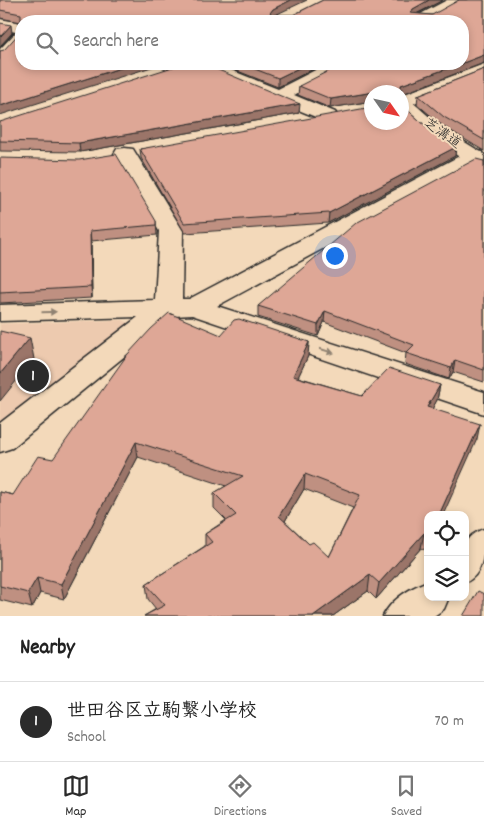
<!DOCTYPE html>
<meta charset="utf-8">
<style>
:root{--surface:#fff;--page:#f2f2f2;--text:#222;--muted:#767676;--line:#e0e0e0;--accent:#2b2b2b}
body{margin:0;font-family:Dekko,"Klee One",sans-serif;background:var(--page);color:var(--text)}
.controls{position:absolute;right:15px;bottom:15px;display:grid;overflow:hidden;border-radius:10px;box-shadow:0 2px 8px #0003}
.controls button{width:45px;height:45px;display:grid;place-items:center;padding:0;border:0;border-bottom:1px solid var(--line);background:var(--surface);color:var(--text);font:25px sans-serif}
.compass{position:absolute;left:364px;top:85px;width:45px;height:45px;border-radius:50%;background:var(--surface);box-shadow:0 2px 8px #0003;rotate:124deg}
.you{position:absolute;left:334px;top:255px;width:18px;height:18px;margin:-12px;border:4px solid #fff;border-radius:50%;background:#1a73e8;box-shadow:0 0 0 8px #1a73e833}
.badge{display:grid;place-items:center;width:32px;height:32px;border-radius:50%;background:var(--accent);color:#fff;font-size:16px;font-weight:700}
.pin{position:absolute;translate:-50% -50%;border:2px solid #fff;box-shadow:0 1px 5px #0006}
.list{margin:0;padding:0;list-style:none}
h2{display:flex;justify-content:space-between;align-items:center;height:65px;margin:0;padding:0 20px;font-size:21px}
h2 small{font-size:16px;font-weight:400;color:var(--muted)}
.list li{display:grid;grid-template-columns:32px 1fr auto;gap:15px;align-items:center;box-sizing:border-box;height:80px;padding:0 20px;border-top:1px solid var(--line)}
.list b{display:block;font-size:19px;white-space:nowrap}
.list p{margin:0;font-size:16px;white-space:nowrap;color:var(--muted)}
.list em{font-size:16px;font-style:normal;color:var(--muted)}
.icon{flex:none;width:28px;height:28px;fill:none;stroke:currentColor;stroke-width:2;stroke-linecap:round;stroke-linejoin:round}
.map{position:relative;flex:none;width:484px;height:616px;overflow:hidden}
.search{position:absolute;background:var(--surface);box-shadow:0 2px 8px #0003;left:15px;right:15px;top:15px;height:55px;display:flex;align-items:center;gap:12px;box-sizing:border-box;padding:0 18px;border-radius:20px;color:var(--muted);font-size:19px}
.sheet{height:145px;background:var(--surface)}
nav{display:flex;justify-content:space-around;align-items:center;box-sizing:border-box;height:70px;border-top:1px solid var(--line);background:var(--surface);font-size:14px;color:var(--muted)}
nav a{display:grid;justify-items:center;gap:2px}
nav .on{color:var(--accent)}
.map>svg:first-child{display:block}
.built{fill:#edcaaf}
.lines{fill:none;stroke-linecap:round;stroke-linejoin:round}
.lane-casing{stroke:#2b2b2b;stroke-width:4}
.street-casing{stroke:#2b2b2b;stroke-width:3}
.secondary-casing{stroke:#2b2b2b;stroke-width:3}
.lane{fill:#f3d9ba;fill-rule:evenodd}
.street{fill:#f3d9ba;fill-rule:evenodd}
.secondary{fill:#f3d9ba;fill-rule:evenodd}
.wall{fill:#bf9081;stroke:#2b2b2b;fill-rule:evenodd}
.shaded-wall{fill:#9b7569;stroke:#2b2b2b}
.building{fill:#dea796;stroke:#2b2b2b;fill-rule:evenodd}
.oneway{fill:#8f8272}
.labels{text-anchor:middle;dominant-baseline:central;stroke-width:4;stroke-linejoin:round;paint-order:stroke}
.far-street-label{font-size:14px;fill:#2b2b2b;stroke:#f3d9ba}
</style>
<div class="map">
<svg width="484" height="616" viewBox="0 0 484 616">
<rect width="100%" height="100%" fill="#f3d9ba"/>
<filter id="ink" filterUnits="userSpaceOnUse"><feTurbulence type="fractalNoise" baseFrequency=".02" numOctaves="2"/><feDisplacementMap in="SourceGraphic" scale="10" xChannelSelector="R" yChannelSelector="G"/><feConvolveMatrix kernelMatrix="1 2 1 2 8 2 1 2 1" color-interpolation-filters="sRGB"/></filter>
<g filter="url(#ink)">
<path class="built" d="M123 320 131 325 0 427V324Z"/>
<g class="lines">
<defs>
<path id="lane" d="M21 29V38L4 57 0 58V49L18 30Z"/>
<path id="street" d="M447 0H467L431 21H411L413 18Z
M0 19 21 23V33L0 29Z
M192 64H216L278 89 327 64H349L346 68 294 95 335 112 338 116 335 120 328 122 195 68Z
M484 64V75L402 108V95Z
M125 148 133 149 183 231 182 299H189L467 152 475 151 483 152V162L217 306 484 392V414L192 315 174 316 12 448 0 452V423L138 317 0 321V305L155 300 159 231 114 154 117 149Z"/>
<path id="secondary" d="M402 97 409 99 442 128 484 154V170L476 168 428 136 402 113Z
M484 529C484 554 484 574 465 583 465 558 456 538 484 529Z
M428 581V597H449L444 609 434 616H383C392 599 410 588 428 581Z"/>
</defs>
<use href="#lane" class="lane-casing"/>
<use href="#street" class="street-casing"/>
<use href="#secondary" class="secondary-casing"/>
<use href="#lane" class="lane"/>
<use href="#street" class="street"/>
<use href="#secondary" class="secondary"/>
</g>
<path class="wall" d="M0 0 276 15H293L323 0H443L417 14 432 15 484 0V63L402 94V105L428 128 456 147 455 156 328 223 185 233 141 158 140 149 402 122 372 92V101L330 108 298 95 299 86 463 64 21 22 0 18Z
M220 64H323L278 87Z
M484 69V151L443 126 417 104 418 95Z
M299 113 80 152 0 151V122Z
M0 158 156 221 157 235 91 241 92 298 0 303Z
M484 161V382L453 372 449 379 405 364 406 353 324 322 318 336 258 317V306Z
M221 335 309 342 308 356 298 377 362 396 440 385 437 400 432 409 477 439 428 515V548L427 551 421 548 376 599 368 591 333 616H144L156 609 148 599 146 584 205 546V534L226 520 214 508V493L226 486 138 457 64 599 40 593 32 608 0 600V492L13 495 53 459ZM304 489 353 508 329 557 309 544 285 521Z"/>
<path class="shaded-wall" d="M291 0H307L273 16 270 13 273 9Z
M429 0H443L412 16 410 13 413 9Z
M11 25 12 33 0 46V37Z
M484 55V63L402 94 401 85 460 64H463V63Z
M133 64H161L0 115V106Z
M307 64H323L278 87V78Z
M372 92V101L330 108 331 99 374 92Z
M300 104 299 113 80 152 79 143Z
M456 147 455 156 328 223 329 213Z
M90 231 91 241 92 298 91 287Z
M325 311 324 322 318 336V325Z
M30 338 34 359 0 401V374Z
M309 342 308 356 292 390 293 376Z
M455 360 453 372 449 379 451 368Z
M440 385 437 400 425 422 427 407Z
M480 424 477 439 443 515H439Z
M136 442 138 457 64 599 61 584Z
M305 474 304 489 279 531V516Z
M424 533 421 548 376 599 379 583Z
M370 575 368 591 333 616H313Z
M37 578 40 593 32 608 28 593Z"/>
<path class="building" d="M0 0H291L273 9 270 13 272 15H293L323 0H429L413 9 410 13 432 15 459 0H484V55L463 63V21H21V14L0 10Z
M0 23 11 25 0 37Z
M21 25V64H133L0 106V51L4 50 21 31Z
M182 64H204L300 104 79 143 0 141V122Z
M242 64H307L278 78Z
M342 64H460L401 85 402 105 428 128 456 147 329 213 184 223 140 149 372 107V122H402V92H374L331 99 299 86Z
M484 69V140L444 117 418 95Z
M116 154 156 221V225L90 231 91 287 0 292V158L79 160Z
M476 159 484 161V370L455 360 451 368 406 353 414 345 325 311 318 325 258 306 356 223Z
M169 313 221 335 234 320 239 319 309 342 293 376 362 396 389 368 440 385 427 407 480 424 439 515H428V535L424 533 379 583 370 575 313 616H144L165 605 146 584 212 542 205 534 236 515 214 493 243 476 136 442 61 584 37 578 28 593 0 586V492L13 495 38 456 53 459 127 355 151 329ZM305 474 360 495 329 557 313 542 309 544 279 516Z
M0 331 30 338 0 374Z
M478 591 484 594V616H463Z"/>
<defs><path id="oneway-solid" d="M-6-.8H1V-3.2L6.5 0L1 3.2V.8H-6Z" transform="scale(1.25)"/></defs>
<g class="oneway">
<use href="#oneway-solid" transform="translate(49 312) rotate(-1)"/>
<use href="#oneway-solid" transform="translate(327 351) rotate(18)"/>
</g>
</g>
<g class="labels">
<g class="far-street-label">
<text transform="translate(442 134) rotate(35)">芝溝道</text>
</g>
</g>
</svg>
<div class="controls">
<button><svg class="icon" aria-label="locate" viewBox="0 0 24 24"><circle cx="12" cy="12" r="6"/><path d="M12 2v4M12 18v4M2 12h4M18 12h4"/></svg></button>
<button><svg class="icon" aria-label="layers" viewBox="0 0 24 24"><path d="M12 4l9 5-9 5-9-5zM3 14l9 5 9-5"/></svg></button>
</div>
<svg class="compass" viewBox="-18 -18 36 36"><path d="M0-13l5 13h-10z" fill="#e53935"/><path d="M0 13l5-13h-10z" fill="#767676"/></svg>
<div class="you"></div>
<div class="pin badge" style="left:33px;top:376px">1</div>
<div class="search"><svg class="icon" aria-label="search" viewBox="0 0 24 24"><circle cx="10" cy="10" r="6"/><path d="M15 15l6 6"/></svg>Search here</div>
</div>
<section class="sheet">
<h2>Nearby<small></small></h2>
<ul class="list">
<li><span class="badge">1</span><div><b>世田谷区立駒繋小学校</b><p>School</p></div><em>70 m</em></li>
</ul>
</section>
<nav>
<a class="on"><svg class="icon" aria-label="map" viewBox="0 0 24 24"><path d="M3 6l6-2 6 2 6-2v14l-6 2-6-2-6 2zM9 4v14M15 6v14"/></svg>Map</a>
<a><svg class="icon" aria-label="directions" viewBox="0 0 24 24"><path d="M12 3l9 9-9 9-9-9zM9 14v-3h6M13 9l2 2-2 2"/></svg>Directions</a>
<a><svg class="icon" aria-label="saved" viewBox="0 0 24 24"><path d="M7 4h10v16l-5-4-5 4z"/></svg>Saved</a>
</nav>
